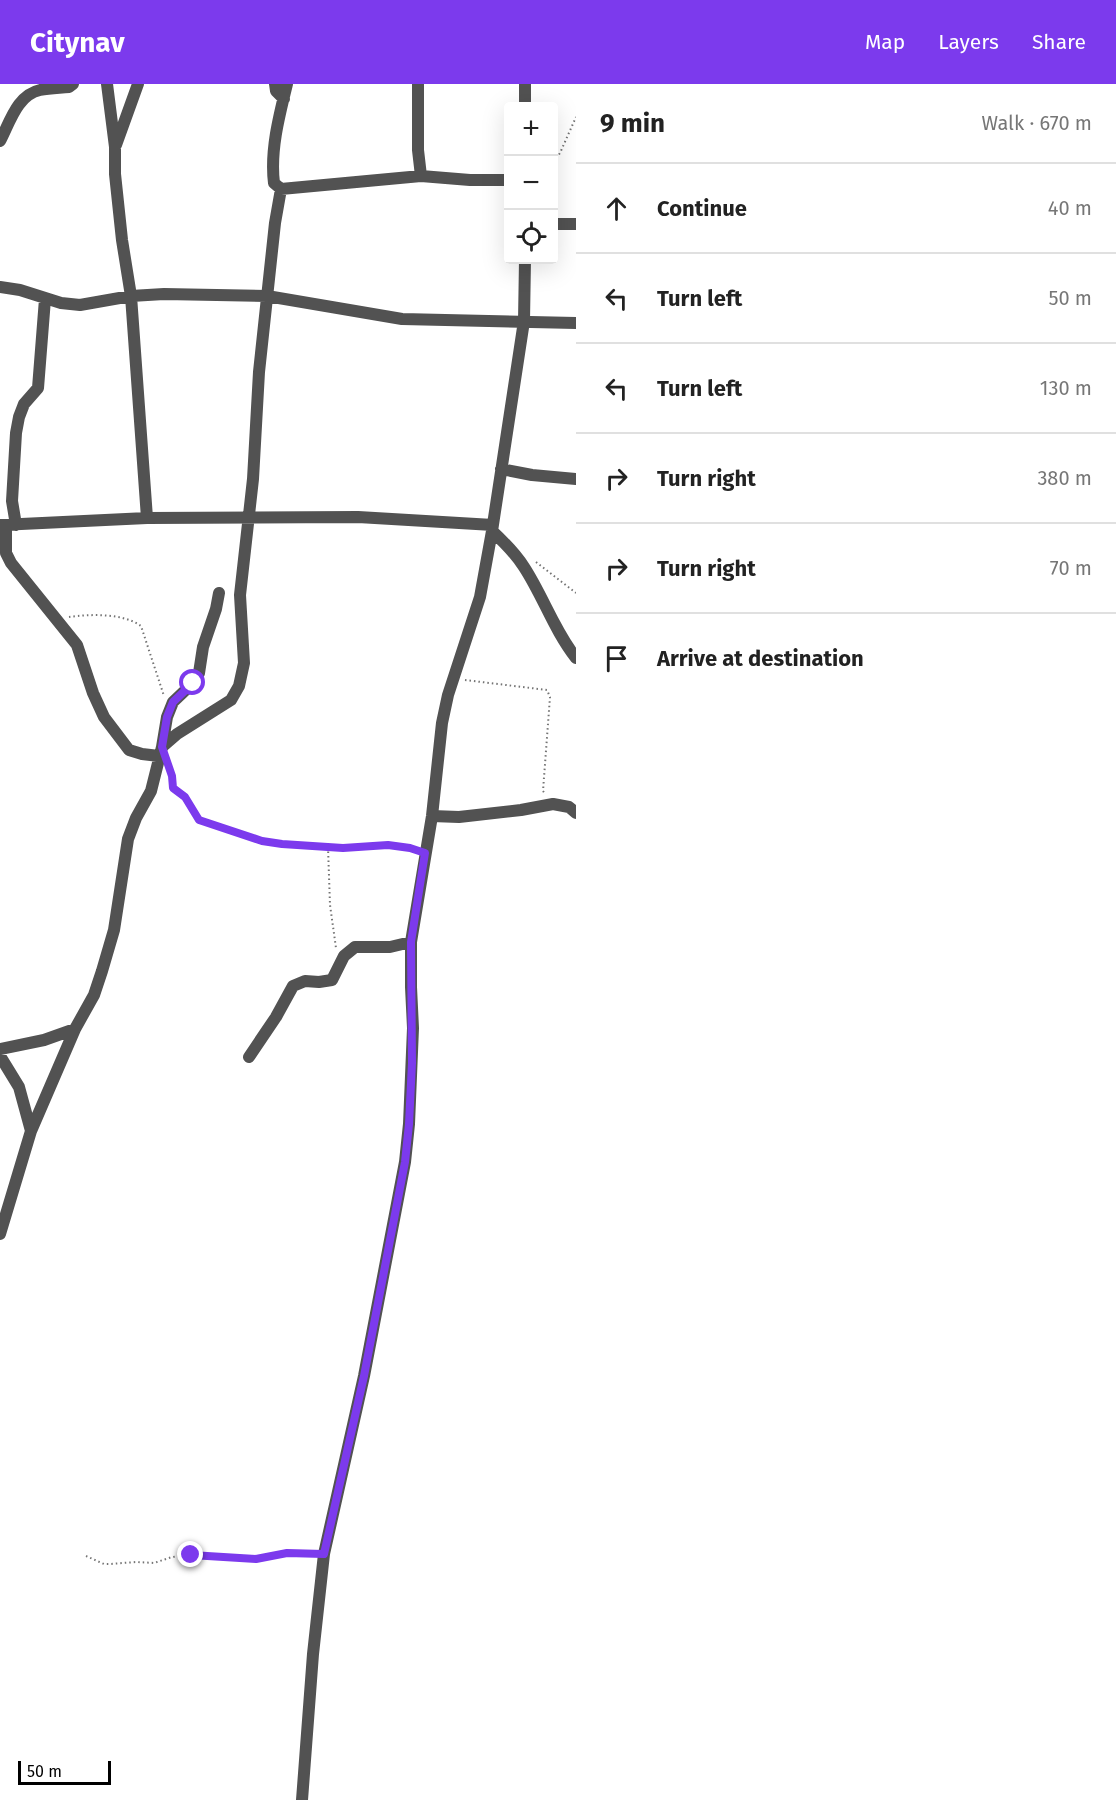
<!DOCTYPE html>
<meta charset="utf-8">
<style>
:root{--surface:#fff;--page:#f6f6f6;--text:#222;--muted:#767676;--line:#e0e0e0;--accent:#7c3aed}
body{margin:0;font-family:"Fira Sans",sans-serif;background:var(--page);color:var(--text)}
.controls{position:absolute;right:18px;top:18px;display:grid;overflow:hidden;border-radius:6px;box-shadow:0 6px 24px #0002}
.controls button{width:54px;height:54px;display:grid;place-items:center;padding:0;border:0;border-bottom:2px solid var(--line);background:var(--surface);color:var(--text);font:30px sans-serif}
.scale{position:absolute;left:18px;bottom:15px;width:93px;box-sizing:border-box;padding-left:6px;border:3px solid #000;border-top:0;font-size:16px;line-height:21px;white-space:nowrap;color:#000;-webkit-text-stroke:4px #fff;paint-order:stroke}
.stop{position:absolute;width:18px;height:18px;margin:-14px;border:4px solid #7c3aed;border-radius:50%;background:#fff}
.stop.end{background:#7c3aed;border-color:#fff;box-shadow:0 2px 6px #0008}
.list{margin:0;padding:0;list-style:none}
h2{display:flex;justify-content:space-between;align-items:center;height:78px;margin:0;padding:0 24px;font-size:26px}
h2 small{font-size:20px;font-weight:400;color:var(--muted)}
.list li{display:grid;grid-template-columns:39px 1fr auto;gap:18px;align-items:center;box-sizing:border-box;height:90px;padding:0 24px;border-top:2px solid var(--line)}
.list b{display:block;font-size:22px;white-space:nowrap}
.list em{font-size:20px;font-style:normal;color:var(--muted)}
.icon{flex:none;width:33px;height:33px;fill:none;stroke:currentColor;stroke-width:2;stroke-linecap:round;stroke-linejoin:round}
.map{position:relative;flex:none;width:576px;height:1716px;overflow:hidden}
header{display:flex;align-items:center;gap:36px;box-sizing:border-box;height:84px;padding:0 30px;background:var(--accent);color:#fff}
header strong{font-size:28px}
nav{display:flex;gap:33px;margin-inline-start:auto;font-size:21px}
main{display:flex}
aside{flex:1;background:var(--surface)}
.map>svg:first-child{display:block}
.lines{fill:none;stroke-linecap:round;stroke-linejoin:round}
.path{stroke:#747474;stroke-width:2;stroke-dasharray:1.5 3;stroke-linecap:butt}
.street{stroke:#525252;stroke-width:12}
.route{stroke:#7c3aed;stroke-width:8}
</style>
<header>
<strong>Citynav</strong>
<nav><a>Map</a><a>Layers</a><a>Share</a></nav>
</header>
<main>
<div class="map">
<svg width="576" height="1716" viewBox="0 0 576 1716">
<rect width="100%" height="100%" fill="#fff"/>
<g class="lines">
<path class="path" d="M554 78 560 69 576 33
M536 478 576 509
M69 533C90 530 123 529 141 542L164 612
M465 596 547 606 550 613 543 707 545 710
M170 684 173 704 185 713 195 731 203 739 227 744 263 757 343 764 388 761 414 766
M328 763 330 821 336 864
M86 1472 104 1480H110L136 1478 154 1479 172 1473 191 1471 256 1475 287 1469H312"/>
<path class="street" d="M107 0 115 63V90L122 156 131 212 147 434
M275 0 276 7 284 15
M418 0V66L421 92
M525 0V22
M0 57C10 38 17 11 40 6 50 4 59 4 69 3L73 0
M116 61 138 0
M281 105 274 99C270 67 279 32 287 0
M554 140H576
M0 203 20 206 61 219 80 221 131 212 164 210 267 212 402 235 576 239
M501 385 532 391 576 395
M0 441 147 434 358 433 493 441
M16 441 12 417 16 349 19 333 24 320 38 304 45 215
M6 442V469L11 479 77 561 93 609 104 633 129 666 142 670 159 672
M492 447C504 458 515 469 524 483 543 512 554 546 576 574
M162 663 167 633 173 618 193 599 199 589 203 563 216 525 219 509
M432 732 459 733 521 726 553 720 569 723 576 729
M0 965 44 956 75 945
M0 972 19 1003 31 1047
M249 973 276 933 293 902 305 897 319 898 332 896 344 872 355 863H390L411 858
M0 1150 31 1047 75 945 94 911 102 887 114 846 128 755 136 734 151 707 162 663 177 650 231 616 239 602 244 579 240 511 253 395 259 288 275 139 281 105 421 92 470 96H508
M302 1716 313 1570 324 1470 364 1292 405 1078 409 1040 413 944 411 903V858L432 732 442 639 448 611 480 513 492 447 524 237 525 176"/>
</g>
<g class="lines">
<path class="route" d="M191 1471 256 1475 287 1469 324 1470 364 1292 405 1078 409 1040 412 979 411 858 425 769 410 764 388 761 343 764 282 760 262 757 199 736 185 713 173 704 172 692 162 663 167 633 173 618 193 599"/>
</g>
</svg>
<div class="controls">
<button>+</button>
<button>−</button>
<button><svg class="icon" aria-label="locate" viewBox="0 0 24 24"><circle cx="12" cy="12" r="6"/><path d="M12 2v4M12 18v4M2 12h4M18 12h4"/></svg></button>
</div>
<div class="scale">50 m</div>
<div class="stop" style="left:193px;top:599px"></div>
<div class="stop end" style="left:191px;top:1471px"></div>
</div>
<aside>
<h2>9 min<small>Walk · 670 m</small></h2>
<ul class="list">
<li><svg class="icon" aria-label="ahead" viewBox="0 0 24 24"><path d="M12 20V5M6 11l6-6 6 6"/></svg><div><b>Continue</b></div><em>40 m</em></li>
<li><svg class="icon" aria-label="left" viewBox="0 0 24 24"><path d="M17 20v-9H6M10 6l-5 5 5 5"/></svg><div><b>Turn left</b></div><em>50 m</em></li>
<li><svg class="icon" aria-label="left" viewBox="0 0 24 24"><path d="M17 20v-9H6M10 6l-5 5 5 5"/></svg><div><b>Turn left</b></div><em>130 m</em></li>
<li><svg class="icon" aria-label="right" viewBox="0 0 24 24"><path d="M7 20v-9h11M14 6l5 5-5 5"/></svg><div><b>Turn right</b></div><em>380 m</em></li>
<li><svg class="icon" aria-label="right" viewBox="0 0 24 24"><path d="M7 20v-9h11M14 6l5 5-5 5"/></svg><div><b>Turn right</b></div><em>70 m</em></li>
<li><svg class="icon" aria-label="arrive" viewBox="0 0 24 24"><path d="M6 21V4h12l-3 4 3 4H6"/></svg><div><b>Arrive at destination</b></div></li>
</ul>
</aside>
</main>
